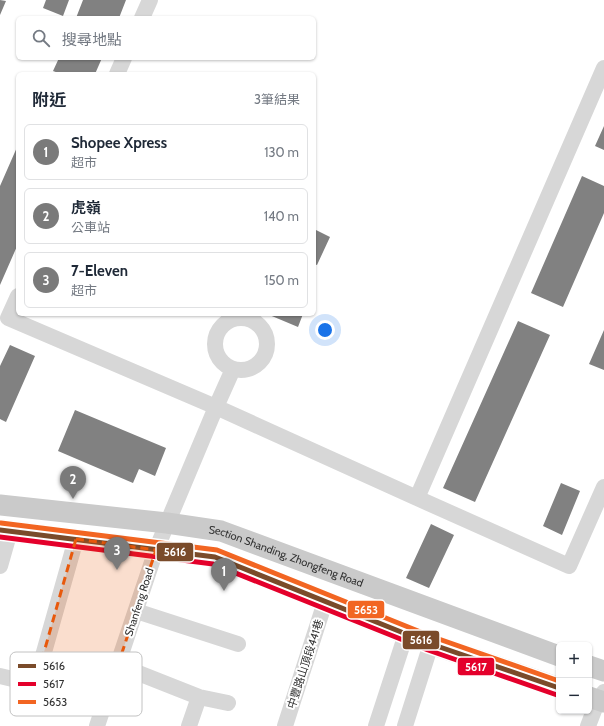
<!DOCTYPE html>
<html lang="zh-TW">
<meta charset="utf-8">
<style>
:root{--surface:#fff;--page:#f6f6f7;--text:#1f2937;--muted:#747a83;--line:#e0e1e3;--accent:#7a7a7a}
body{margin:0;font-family:Cabin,"Noto Sans TC",sans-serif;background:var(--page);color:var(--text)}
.controls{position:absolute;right:12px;bottom:12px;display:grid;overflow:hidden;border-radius:6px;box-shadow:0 1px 3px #0004}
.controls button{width:36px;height:36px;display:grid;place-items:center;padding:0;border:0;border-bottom:1px solid var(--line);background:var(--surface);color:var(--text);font:20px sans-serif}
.you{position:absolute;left:325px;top:330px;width:14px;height:14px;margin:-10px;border:3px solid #fff;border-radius:50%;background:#1a73e8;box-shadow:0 0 0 6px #1a73e833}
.badge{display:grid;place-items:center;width:26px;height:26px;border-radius:50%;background:var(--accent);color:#fff;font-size:13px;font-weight:700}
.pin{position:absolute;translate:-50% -33px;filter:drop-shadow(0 1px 2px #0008)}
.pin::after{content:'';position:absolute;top:21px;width:14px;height:12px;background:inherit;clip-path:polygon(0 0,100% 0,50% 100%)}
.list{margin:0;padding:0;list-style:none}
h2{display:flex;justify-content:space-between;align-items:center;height:52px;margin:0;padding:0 16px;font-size:17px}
h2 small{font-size:13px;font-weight:400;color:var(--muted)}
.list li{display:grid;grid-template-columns:26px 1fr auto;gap:12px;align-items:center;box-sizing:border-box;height:56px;margin:0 8px 8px;padding:0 8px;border:1px solid var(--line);border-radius:6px}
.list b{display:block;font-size:15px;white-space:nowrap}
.list p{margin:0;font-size:13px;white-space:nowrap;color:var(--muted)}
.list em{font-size:13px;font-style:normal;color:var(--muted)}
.icon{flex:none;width:22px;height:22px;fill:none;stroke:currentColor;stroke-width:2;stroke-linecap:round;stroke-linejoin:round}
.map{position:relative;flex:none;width:604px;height:726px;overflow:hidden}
.search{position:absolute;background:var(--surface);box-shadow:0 1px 3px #0004;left:16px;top:16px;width:300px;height:44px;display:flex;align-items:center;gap:10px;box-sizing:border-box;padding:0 14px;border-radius:6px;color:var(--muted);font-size:15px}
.panel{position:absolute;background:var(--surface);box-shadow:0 1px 3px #0004;left:16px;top:72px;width:300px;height:244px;border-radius:6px}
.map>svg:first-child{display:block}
.building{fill:#818181}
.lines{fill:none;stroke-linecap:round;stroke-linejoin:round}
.minor{stroke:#d7d7d7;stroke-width:16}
.major{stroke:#cacaca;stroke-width:21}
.bus-1-casing{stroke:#fff;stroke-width:8}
.bus-2-casing{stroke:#fff;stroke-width:8}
.bus-3-casing{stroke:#fff;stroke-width:8}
.bus-1{stroke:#7a4b2a;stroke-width:5}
.bus-2{stroke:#e4002b;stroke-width:5}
.bus-3{stroke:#f26522;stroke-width:5}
.marked{fill:#e8590c;fill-opacity:0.2;stroke:#e8590c;stroke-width:3;stroke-dasharray:8 5;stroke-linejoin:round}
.labels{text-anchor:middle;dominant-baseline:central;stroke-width:4;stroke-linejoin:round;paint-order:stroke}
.street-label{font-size:11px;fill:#333;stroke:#fff}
.key{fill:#fff;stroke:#c2c2c2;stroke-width:1}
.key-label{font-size:11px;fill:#333}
.line-badge{stroke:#fff;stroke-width:1.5}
.badge-label{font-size:11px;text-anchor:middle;font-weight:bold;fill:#fff}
</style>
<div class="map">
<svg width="604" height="726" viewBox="0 0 604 726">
<rect width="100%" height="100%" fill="#fff"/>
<path class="building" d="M0 0 6 1 0 15Z
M46 0H69L63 16 43 8Z
M83 0H126L119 18H76Z
M59 58H102L95 74H61L53 71Z
M604 126V150L595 146Z
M18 145V244L0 285V186Z
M582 176 604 186V213L563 307 531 293Z
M314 229 330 237 317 265 314 264Z
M267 314H303L298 327Z
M518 321 550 335 475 502 443 488Z
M604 330V370L589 364Z
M10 345 35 356 6 422 0 419V366Z
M75 410 166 448 155 476 139 469 133 483 58 451Z
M561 483 580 491 562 535 543 526Z
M431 524 454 535 429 588 406 578Z"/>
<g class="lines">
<path class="minor" d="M142 18 150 0
M117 74 124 58
M18 296 8 318 216 407 156 550 97 726
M215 344a26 26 0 1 1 52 0a26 26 0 1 1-52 0Z
M233 369 216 407 417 498 604 68
M417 498 569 566 604 487
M0 566 10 531
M136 611 238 644
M118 665 199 697 228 703
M0 676 106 701
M35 684 76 539
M189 726 199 697
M285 726 325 602
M376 726 406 634
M405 726 431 644
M588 726 598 700 604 692"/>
<g class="major">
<path id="s1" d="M0 505 167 523 221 531 559 656"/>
<path d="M0 530 215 557 431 644 559 688"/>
<path d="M589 666 604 671"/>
<path d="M589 697 604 702"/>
</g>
<defs>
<path id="bus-1" d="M0 530 215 557 431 644 559 688"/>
<path id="bus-2" d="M0 537 213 564 428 650 557 695"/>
<path id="bus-3" d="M1 523 217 550 433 637 559 681"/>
</defs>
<use href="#bus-1" class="bus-1-casing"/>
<use href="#bus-2" class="bus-2-casing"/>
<use href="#bus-3" class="bus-3-casing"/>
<use href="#bus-1" class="bus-1"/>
<use href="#bus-2" class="bus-2"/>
<use href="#bus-3" class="bus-3"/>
</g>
<path class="marked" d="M76 539 156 550 106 701 35 684Z"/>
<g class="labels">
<g class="street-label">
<text stroke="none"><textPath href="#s1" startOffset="292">Section Shanding, Zhongfeng Road</textPath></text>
<text transform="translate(139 602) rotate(-72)">Shanfeng Road</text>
<text transform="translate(305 664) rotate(-72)">中豐路山頂段441巷</text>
</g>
</g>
<rect x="10" y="652" width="132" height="64" rx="6" class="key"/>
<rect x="18" y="664" width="18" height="4" fill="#7a4b2a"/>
<rect x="18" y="682" width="18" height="4" fill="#e4002b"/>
<rect x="18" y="700" width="18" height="4" fill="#f26522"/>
<g class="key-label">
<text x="43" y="670">5616</text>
<text x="43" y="688">5617</text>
<text x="43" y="706">5653</text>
</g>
<g class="line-badge">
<rect x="156" y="542" width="38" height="20" rx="4" fill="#7a4b2a"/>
<rect x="347" y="600" width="38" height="19" rx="4" fill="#f26522"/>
<rect x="402" y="630" width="38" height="20" rx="4" fill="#7a4b2a"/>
<rect x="457" y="657" width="38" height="19" rx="4" fill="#e4002b"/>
</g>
<g class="badge-label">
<text x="175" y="556">5616</text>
<text x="366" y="614">5653</text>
<text x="421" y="644">5616</text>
<text x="476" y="671">5617</text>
</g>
</svg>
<div class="controls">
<button>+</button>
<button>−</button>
</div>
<div class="you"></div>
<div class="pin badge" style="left:224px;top:591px">1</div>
<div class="pin badge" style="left:73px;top:499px">2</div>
<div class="pin badge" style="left:117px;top:570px">3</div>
<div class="search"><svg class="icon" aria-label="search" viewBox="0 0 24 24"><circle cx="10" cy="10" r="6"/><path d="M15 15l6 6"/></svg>搜尋地點</div>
<section class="panel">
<h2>附近<small>3筆結果</small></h2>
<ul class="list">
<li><span class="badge">1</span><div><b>Shopee Xpress</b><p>超市</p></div><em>130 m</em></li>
<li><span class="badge">2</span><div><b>虎嶺</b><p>公車站</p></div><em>140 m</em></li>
<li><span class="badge">3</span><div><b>7-Eleven</b><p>超市</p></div><em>150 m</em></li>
</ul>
</section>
</div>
